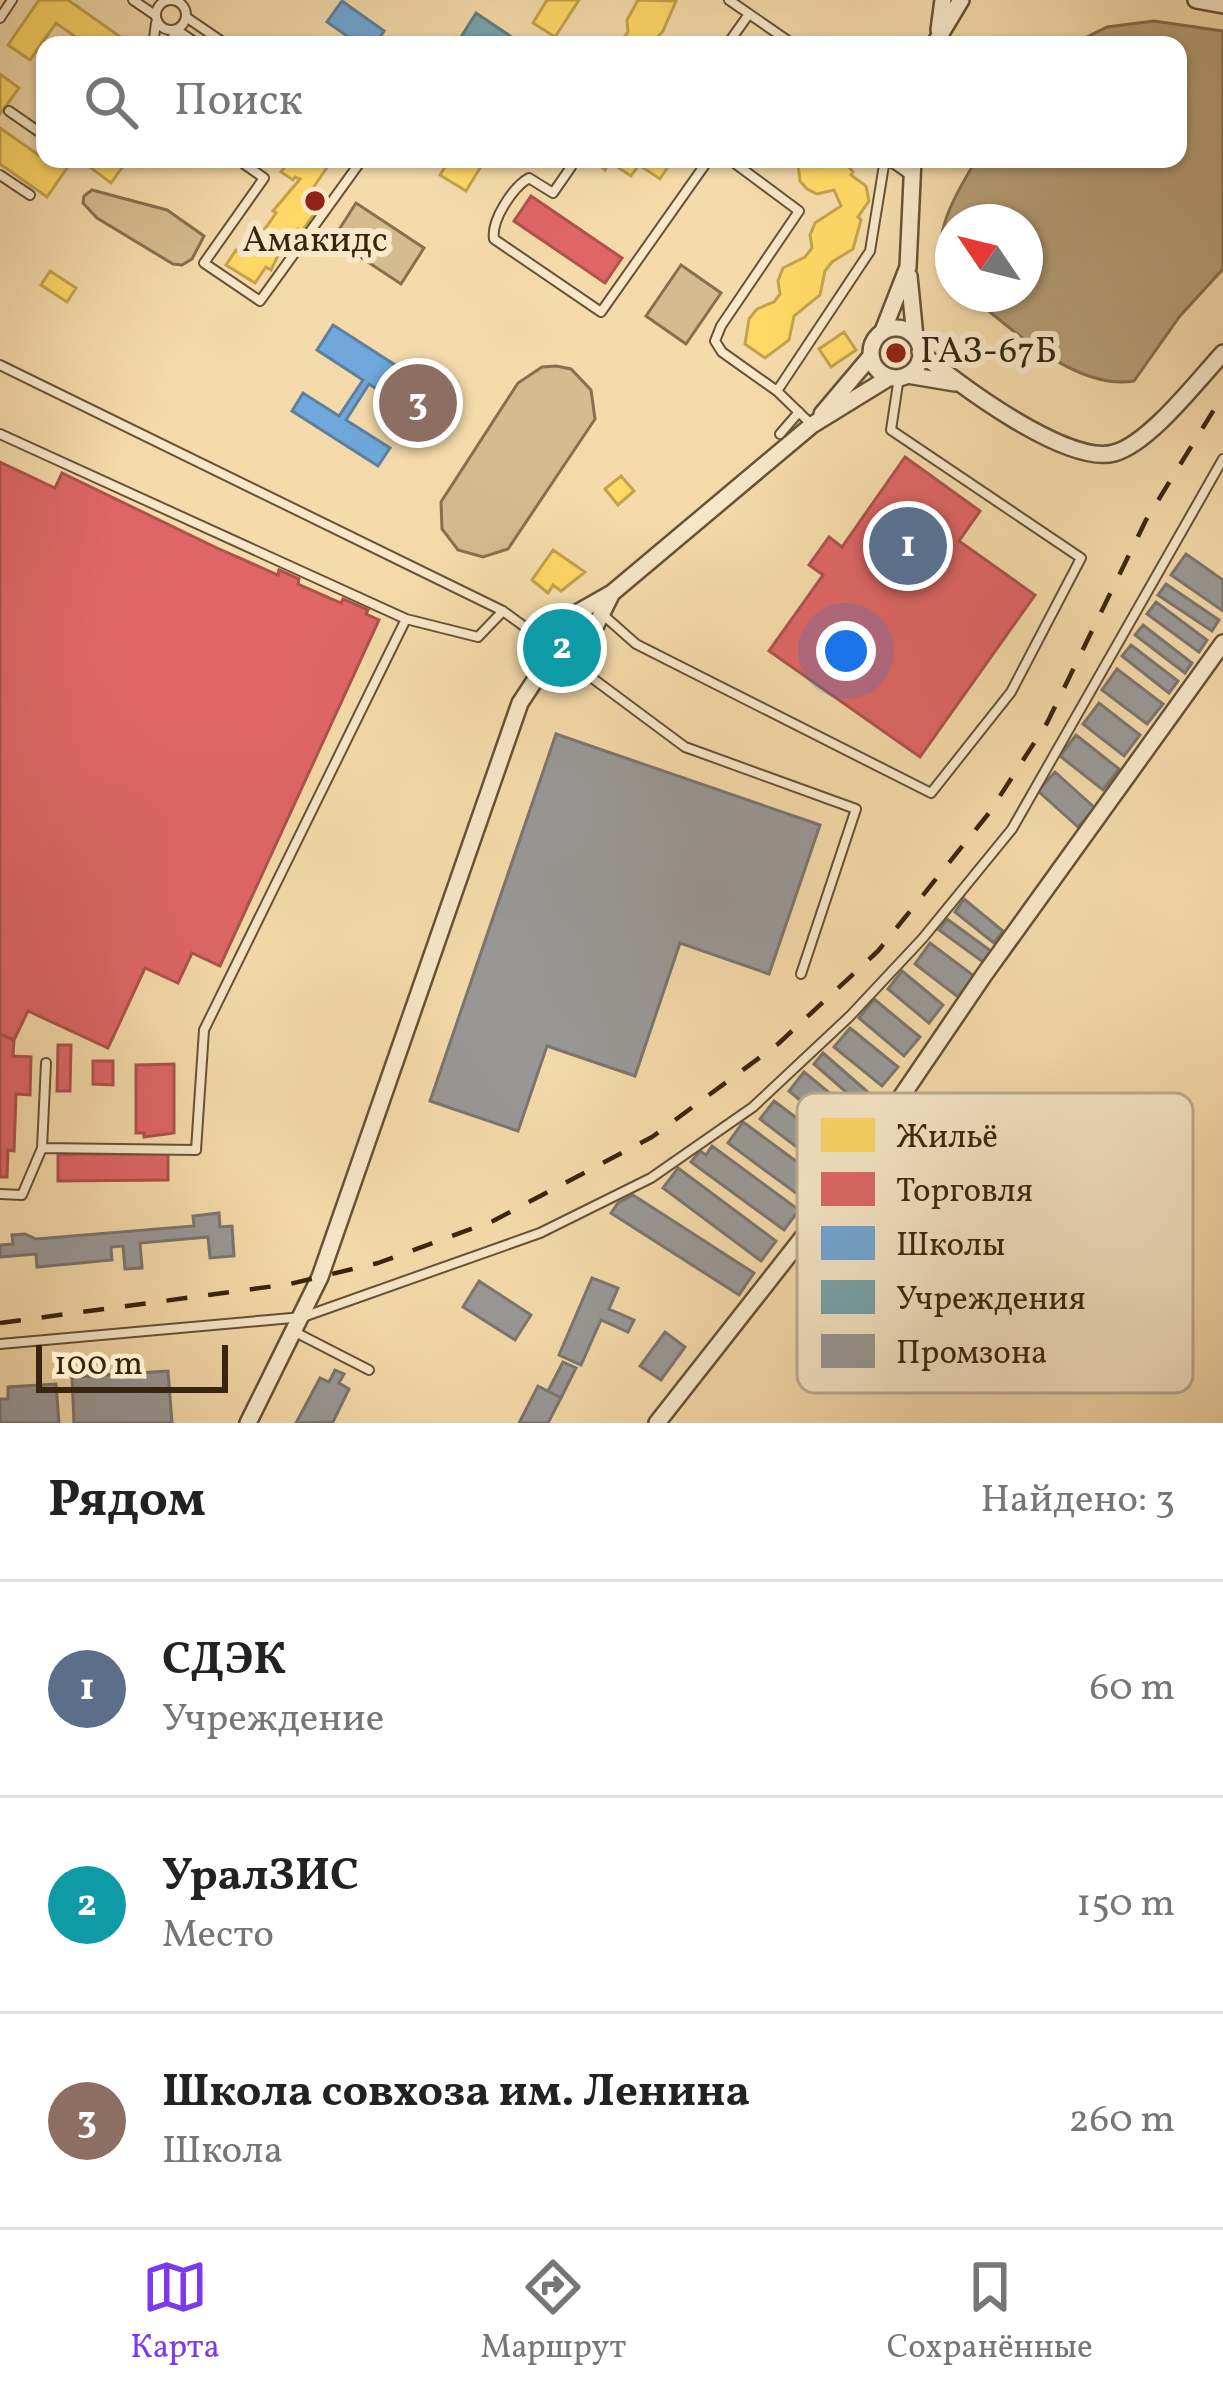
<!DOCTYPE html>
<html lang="ru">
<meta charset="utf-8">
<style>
:root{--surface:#fff;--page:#f2f2f2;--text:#222;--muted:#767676;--line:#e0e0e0;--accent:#7c3aed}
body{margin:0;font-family:Vollkorn,serif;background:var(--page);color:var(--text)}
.compass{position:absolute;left:935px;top:204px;width:108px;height:108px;border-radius:50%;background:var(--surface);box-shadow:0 3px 9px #0004;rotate:305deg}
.scale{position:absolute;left:36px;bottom:30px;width:192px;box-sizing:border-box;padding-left:12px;border:6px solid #38240f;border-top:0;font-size:33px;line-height:42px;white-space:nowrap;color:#38240f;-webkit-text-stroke:9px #f8e8c8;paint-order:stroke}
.you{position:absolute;left:846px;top:651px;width:42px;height:42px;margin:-30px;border:9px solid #fff;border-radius:50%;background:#1a73e8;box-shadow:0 0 0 18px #1a73e833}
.badge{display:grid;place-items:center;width:78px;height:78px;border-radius:50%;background:var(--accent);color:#fff;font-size:39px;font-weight:700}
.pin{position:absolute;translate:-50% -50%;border:6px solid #fff;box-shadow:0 3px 12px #0006}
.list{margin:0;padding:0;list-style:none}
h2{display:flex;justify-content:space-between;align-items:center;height:156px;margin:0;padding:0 48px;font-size:51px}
h2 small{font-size:39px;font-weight:400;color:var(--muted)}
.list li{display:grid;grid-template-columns:78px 1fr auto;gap:36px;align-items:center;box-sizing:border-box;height:216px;padding:0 48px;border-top:3px solid var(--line)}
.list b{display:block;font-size:45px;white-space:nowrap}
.list p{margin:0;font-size:39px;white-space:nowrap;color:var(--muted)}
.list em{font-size:39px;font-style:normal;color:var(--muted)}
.icon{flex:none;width:66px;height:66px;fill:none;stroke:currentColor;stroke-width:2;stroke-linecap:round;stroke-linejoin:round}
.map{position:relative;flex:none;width:1223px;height:1423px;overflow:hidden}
.search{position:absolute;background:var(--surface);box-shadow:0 3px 9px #0004;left:36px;right:36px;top:36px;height:132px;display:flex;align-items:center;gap:30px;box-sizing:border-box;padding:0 42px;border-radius:24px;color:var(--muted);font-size:45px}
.sheet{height:804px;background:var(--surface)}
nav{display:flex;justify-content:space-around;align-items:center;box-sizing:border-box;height:168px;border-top:3px solid var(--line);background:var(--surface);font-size:33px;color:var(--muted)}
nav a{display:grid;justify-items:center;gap:6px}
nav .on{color:var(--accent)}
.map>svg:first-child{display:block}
.green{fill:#d5bc90;stroke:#867050;stroke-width:3}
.water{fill:#b59d76;stroke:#836d4d;stroke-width:3}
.homes{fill:#ffd966;stroke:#c3a34c;stroke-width:3}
.shops{fill:#e06666;stroke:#ae524c;stroke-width:3}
.schools{fill:#6fa8dc;stroke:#5e809e;stroke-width:3}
.public{fill:#76a5af;stroke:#637e7f;stroke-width:3}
.industry{fill:#999;stroke:#7c7670;stroke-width:3}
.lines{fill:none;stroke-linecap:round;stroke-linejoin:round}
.service-casing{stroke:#675236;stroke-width:12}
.minor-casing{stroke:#675236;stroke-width:20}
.service{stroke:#f8e8c8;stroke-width:8}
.minor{stroke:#f8e8c8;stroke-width:15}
.rail{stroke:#38240f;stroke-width:4.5;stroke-dasharray:21 21;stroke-linecap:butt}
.poi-dot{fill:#8f2418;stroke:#f8e8c8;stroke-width:4.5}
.labels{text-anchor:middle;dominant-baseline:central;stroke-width:12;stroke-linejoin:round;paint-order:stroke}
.poi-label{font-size:36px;fill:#38240f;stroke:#f8e8c8}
.key{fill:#f8e8c8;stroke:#bead90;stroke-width:3}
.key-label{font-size:33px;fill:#38240f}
</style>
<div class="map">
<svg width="1223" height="1423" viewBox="0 0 1223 1423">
<rect width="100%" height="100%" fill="#f5dbab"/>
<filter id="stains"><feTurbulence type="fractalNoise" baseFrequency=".00167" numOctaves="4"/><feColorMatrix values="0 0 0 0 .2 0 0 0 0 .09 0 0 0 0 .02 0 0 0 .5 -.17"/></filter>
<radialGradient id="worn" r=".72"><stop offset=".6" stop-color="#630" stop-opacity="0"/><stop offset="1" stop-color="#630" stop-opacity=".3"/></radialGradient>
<path class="green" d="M92 190 167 210 204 236 192 259 182 265 173 264 97 218 83 203 84 196Z
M356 203 424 248 401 284 333 239Z
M681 265 721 293 686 344 646 316Z
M556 366 571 369 591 390 595 419 508 549 483 557 458 550 442 529 441 502 518 383 542 367Z"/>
<path class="water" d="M1154 21 1223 31V269L1180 316 1134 381C1077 391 1010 328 968 294H1025V222H953V280C922 247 957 191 977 159H1178V45H1071L1107 27Z"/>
<path class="homes" d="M39 0H68L132 45H87L56 23 30 60 8 45Z
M547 0H579L555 37 533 23Z
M638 0 676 1 663 31 652 43 606 45 622 40 628 32 627 20Z
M0 74 19 88 0 114Z
M0 128 40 156 45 150V159H61L69 165 47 197 0 164Z
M79 159H121L126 162 111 183Z
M270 159H317L328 166 309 194 319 201 311 212 314 214 302 231 298 229 290 239 287 237 271 270 266 267 255 283 226 265 236 250 243 255 250 238 254 240 267 226 276 213 273 211 300 179 295 177 293 180 281 172 284 168Z
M450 159H477L483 163 466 191 440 175Z
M594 159H673L660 179 639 165 631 176 610 162 605 170Z
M790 159H843L853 172 851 175 866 186 869 201 858 217 861 220 853 249 832 262 825 271 820 295 794 316 789 340 765 358 745 344 749 319 757 309 774 302 780 294 778 281 783 268 805 257 812 248 810 235 815 223 841 206 834 190 817 194 807 189 800 181 798 164Z
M50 271 76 288 67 302 41 285Z
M844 332 856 350 831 367 819 349Z
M621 476 634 491 618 505 605 489Z
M553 550 585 572 561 591 553 585 548 593 532 580Z"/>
<path class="shops" d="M531 196 622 258 605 283 514 221Z
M905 457 980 511 959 541 1035 595 920 757 769 651 823 575 809 565 829 537 842 547Z
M0 462 55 488 62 473 217 548 278 575 279 570 299 579 298 584 341 603 343 599 368 610 366 614 379 620 220 966 192 953 178 983 145 968 108 1048 28 1011 14 1040 0 1034Z
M0 1034 14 1040 13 1056 31 1057 30 1095 16 1094 14 1151 8 1150 7 1177H0Z
M58 1045H71L70 1091H57Z
M93 1061H113V1085L93 1084Z
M174 1064V1133L144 1137V1133H136V1065Z
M58 1154H168V1180L58 1181Z"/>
<path class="schools" d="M342 1 384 31 375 45H360L327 22Z
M333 325 442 395 426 421 369 384 346 420 390 448 378 466 292 411 303 393 339 416 363 380 317 350Z"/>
<path class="public" d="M476 13 519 42 517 45H474L461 37Z"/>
<path class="industry" d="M1186 554 1223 580V611L1171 575Z
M1166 584 1219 620 1212 631 1158 595Z
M1156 602 1207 640 1199 652 1147 614Z
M1143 625 1192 663 1185 673 1135 635Z
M1131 645 1178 681 1169 693 1122 656Z
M1117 669 1163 704 1147 724 1102 690Z
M1099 703 1140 735 1124 756 1083 724Z
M556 734 820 825 769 974 680 943 635 1076 547 1046 518 1131 430 1101Z
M1076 735 1119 769 1103 790 1060 756Z
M1055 772 1095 808 1078 827 1038 791Z
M964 899 1003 931 994 943 955 912Z
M947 919 991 951 983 962 939 930Z
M930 943 974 976 958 997 915 964Z
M902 971 943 1005 929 1023 888 989Z
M874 999 920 1037 904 1056 859 1018Z
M850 1028 898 1067 882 1086 834 1047Z
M823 1053 878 1101 869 1112 814 1064Z
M804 1072 860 1118 845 1137 789 1091Z
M774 1101 839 1150 848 1138 859 1146 836 1177 760 1119Z
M743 1122 819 1178 804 1199 728 1143Z
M712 1146 799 1210 784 1230 691 1162 700 1151 706 1155Z
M678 1168 776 1241 761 1261 663 1188Z
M633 1195 754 1273 739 1295 611 1213 618 1203Z
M219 1213 220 1227 232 1226 234 1256 210 1258 208 1237 140 1243 142 1268 125 1269 123 1246 111 1247 112 1260 37 1267 36 1254 0 1257V1245L13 1244 12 1235 25 1234 36 1239 194 1226 193 1216Z
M592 1278 618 1288 609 1309 634 1320 628 1332 601 1320 581 1365 559 1355Z
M479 1281 531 1315 515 1340 463 1307Z
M665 1332 685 1347 661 1380 640 1366Z
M563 1362 576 1368 561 1398 548 1391Z
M335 1370 344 1374 339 1383 349 1389 333 1422 296 1423 320 1378 329 1382Z
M168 1371 172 1423H74L72 1377Z
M56 1384 59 1423H0V1399H8V1387Z
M538 1386 561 1398 548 1423H519Z"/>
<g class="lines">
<defs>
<path id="service" d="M156 15a15 15 0 1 1 30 0a15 15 0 1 1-30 0Z
M133 0 155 15
M729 0 794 45
M186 17 227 45
M0 18 12 0
M153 45 156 23
M168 45 177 30 199 45
M727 45 749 14
M9 111 45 136
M237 159 264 178 204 263 260 301 361 161
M729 159 799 211 721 326 715 341 722 352 777 391 811 424
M887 159 910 175
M571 167 553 193 529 178C513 187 491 220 494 239L601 312 709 159
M0 175 30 195
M0 365 503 611 540 638
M777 391 870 251 885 159
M0 434 406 619 478 637 503 611
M780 434 799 412
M601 613 636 644 931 793 1011 692 1081 558 891 430 899 377
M576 666 685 747 856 809 801 974
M42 1148 196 1150 204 1030 406 619
M0 1194 22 1195 42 1148 46 1063
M295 1332 369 1370
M0 1344 303 1317 540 1233 651 1178 753 1107 850 1016 923 938 1012 829 1223 459"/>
<path id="minor" d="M1196 0 1223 5
M939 30 943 0
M937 40 961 0
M909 276 915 337
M871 353a25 25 0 1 1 50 0a25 25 0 1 1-50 0Z
M883 331 908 267 913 159
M920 352C955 382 1067 466 1114 453 1149 444 1198 380 1223 353
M907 375 955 383
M822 414 871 356
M559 623 612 593 812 425 890 377
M537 648a24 24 0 1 1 48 0a24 24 0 1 1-48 0Z
M585 647 611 595
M248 1423 320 1277 520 703 545 665
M657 1423 825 1209 984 975 1223 643"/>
</defs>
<use href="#service" class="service-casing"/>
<use href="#minor" class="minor-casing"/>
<use href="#service" class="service"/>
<use href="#minor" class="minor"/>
<path class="rail" d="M0 1323 290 1284 378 1263 493 1221 652 1137 778 1044 878 951 989 813 1047 723 1146 520 1223 395"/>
</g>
<g class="poi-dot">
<circle cx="315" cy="201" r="12"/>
<circle cx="896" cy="353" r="12"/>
</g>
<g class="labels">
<g class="poi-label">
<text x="315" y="242">Амакидс</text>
<text x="920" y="353" text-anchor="start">ГАЗ-67Б</text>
</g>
</g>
<rect x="797" y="1093" width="396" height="300" rx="18" class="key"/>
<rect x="821" y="1118" width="54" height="34" fill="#ffd966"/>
<rect x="821" y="1172" width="54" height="34" fill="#e06666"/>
<rect x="821" y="1226" width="54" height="34" fill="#6fa8dc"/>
<rect x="821" y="1280" width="54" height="34" fill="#76a5af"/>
<rect x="821" y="1334" width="54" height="34" fill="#999"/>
<g class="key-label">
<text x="896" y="1147">Жильё</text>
<text x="896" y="1201">Торговля</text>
<text x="896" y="1255">Школы</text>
<text x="896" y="1309">Учреждения</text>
<text x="896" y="1363">Промзона</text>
</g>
<rect width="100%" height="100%" filter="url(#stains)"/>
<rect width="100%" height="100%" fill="url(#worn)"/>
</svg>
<svg class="compass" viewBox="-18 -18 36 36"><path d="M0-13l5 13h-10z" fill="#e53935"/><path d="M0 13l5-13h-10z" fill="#767676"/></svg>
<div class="scale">100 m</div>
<div class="you"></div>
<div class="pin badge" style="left:908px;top:546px;background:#5c6f8a">1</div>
<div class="pin badge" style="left:562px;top:648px;background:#0f9aa8">2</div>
<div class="pin badge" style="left:418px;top:403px;background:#8d6e63">3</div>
<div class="search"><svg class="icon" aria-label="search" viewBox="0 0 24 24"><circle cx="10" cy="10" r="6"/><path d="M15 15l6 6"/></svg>Поиск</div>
</div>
<section class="sheet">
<h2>Рядом<small>Найдено: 3</small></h2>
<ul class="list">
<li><span class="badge" style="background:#5c6f8a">1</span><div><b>СДЭК</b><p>Учреждение</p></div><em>60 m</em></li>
<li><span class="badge" style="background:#0f9aa8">2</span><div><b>УралЗИС</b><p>Место</p></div><em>150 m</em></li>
<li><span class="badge" style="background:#8d6e63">3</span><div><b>Школа совхоза им. Ленина</b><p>Школа</p></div><em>260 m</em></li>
</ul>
</section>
<nav>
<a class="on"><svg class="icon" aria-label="map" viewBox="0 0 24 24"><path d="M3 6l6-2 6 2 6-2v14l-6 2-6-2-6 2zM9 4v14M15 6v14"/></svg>Карта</a>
<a><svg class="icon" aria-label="directions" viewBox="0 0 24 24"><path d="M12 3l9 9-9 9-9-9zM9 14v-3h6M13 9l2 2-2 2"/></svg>Маршрут</a>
<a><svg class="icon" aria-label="saved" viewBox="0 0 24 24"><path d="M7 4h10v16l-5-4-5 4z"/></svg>Сохранённые</a>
</nav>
